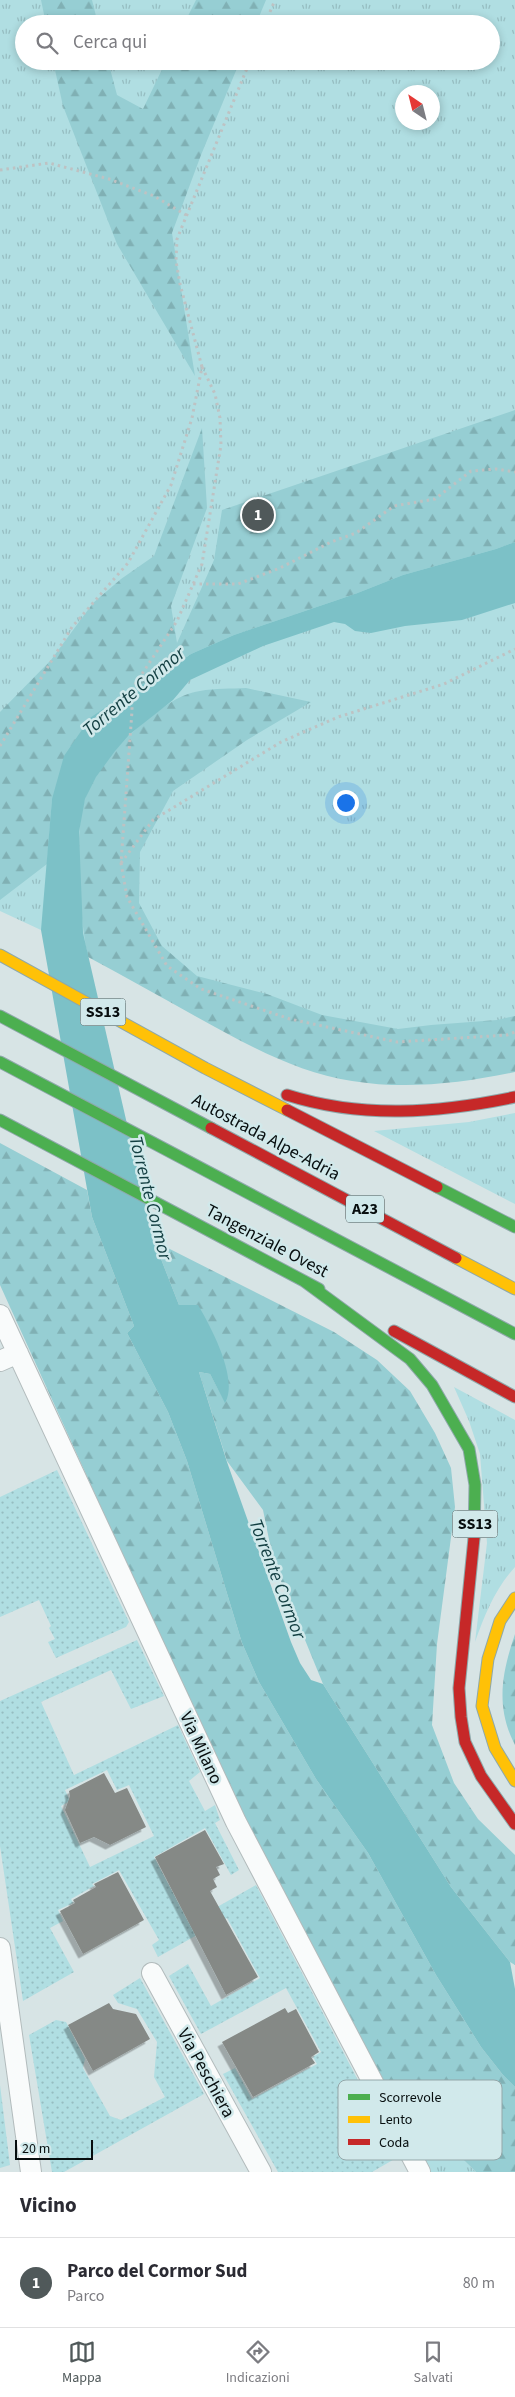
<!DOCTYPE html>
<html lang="it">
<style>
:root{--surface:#fff;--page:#f7f7f7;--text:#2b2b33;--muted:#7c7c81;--line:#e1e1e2;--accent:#50595a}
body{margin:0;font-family:"Source Sans 3",sans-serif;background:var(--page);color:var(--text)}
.compass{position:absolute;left:395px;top:85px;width:45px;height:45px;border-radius:50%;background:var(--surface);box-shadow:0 2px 8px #0003;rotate:325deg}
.scale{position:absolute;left:15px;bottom:12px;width:78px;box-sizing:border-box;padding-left:5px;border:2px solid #070e0f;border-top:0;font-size:14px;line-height:18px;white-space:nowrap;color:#070e0f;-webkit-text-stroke:4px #d1e9eb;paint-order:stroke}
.you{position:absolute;left:345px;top:802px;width:18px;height:18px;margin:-12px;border:4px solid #fff;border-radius:50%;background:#1a73e8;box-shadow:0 0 0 8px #1a73e833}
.badge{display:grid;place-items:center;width:32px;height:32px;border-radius:50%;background:var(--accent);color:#fff;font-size:16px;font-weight:700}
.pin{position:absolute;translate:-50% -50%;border:2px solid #fff;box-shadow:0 1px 5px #0006}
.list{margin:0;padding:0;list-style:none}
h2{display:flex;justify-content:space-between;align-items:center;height:65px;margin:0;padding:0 20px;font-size:21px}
h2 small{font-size:16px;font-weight:400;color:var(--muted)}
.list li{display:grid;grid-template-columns:32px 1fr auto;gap:15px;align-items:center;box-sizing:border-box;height:90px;padding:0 20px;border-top:1px solid var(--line)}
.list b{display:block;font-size:19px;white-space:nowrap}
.list p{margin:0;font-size:16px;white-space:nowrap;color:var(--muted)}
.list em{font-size:16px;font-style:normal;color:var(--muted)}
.icon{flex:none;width:28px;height:28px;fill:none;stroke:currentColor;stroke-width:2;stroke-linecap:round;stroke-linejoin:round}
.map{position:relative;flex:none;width:515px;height:2172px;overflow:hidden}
.search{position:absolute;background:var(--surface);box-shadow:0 2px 8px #0003;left:15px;right:15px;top:15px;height:55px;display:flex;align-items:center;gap:12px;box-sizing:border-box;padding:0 18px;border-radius:28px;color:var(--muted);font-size:19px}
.sheet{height:155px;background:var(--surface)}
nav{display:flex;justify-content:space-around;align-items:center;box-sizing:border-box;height:70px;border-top:1px solid var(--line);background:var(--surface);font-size:14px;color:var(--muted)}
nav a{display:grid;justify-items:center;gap:2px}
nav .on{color:var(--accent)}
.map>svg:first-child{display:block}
.grass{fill:url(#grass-tufts);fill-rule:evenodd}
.forest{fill:url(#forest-firs)}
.garden{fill:url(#garden-dots);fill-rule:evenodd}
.water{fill:#7cc1c7}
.building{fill:#858986;filter:url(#shadow)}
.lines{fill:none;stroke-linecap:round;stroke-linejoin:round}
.street-casing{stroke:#b2bbbc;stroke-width:22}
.fast-casing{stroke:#8ea8aa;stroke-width:13}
.slow-casing{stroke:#8ea8aa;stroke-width:13}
.jam-casing{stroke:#8ea8aa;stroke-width:13}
.path{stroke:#bec2c3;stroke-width:3;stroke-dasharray:2.5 4;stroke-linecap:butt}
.street{stroke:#f9fbfb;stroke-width:20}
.fast{stroke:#4caf50;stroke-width:11}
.slow{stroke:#ffc107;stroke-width:11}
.jam{stroke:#c62828;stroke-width:11}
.labels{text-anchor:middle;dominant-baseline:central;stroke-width:5;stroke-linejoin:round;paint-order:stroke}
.shield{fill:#d1e9eb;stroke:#445051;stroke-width:1}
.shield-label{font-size:16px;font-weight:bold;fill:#070e0f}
.street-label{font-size:18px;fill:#070e0f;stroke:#d1e9eb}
.water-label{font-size:19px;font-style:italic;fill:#123e41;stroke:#d1e9eb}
.key{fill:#d1e9eb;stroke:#94a7a9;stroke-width:1}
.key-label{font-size:14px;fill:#070e0f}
</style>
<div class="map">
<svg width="515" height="2172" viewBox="0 0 515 2172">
<defs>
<pattern id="grass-tufts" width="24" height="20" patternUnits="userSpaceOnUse" patternTransform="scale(1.25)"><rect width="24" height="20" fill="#b0dee2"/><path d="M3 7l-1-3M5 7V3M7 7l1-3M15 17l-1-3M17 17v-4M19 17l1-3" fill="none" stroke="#96bdc1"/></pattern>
<pattern id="forest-firs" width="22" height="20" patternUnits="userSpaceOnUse" patternTransform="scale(1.25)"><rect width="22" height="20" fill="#96ced3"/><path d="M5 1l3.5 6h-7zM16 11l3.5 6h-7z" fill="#80b0b4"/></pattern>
<pattern id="garden-dots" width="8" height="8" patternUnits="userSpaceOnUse" patternTransform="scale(1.25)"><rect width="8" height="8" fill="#b0dee2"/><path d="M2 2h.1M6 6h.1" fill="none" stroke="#96bdc1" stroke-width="1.8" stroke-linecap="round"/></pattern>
<filter id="shadow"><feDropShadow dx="-4.5" dy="4.5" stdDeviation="0" flood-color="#0004"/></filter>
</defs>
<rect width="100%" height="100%" fill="#d7e4e5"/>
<path class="grass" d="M0 0H515V1068L467 1079 41 930 0 911ZM24 24H491V61H24ZM402 92H432V122H402Z
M515 1113V1204L374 1131 469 1122Z
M454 1387 515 1420V1567C495 1589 485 1614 475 1642L487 1543 480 1454 469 1421Z
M377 2075 476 2172H429Z"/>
<path class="forest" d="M41 0H92L98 24H46Z
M196 0H266L256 24H184Z
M53 61H108L117 95 143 109 166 61H240L201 155 172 233 195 376 117 244 63 106Z
M515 410V542L496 549 403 575 355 594 234 635 191 654 160 676 132 689 52 799 47 864 0 900V712L51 660 93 603 121 579 154 556 202 428 207 508 171 606 177 643 214 560 222 510Z
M246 688 311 702 247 740 173 791 140 852 139 903 162 946 197 976 267 994 322 1015 398 1029 431 1025 497 1020 515 1016V1072C462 1083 407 1090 352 1081 296 1073 244 1043 195 1016 159 996 124 976 88 957 80 919 73 835 85 799 95 770 119 743 142 724 159 710 178 694 200 691 215 688 231 689 246 688Z
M0 1143 87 1190 92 1217 134 1326 127 1333 168 1412 187 1461 242 1643 259 1682 316 1779 368 1853 436 1975 481 2047 503 2075 515 2087V2172H476L377 2075 225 1780 0 1285Z
M154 1241 334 1332 377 1360 410 1391 435 1433 451 1468 455 1507 437 1644 432 1725 454 1783 478 1819 515 1855V1965L510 1962 451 1887 323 1684 274 1564 263 1510 227 1461 199 1372 210 1374 225 1402 179 1305Z
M515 1634V1745C495 1707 502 1672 515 1634Z"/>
<path class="garden" d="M57 1470 129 1622 126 1627 56 1658 48 1642 55 1639 49 1628 51 1626 39 1600 0 1617V1497Z
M137 1640 164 1696 131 1709 111 1670 41 1702 74 1775 178 1725 200 1772 189 1781 205 1811 215 1805 220 1820 215 1823 239 1870 231 1875 205 1828 154 1857 189 1923 256 1885 398 2157 372 2172H278L223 2074 235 2068 252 2099 317 2064 313 2057 321 2052 286 1988 201 2034 169 1976 188 1964 211 2006 260 1978 227 1918 158 1957 152 1945 159 1940 119 1870 92 1884 94 1886 71 1899 73 1903 58 1910 63 1921 50 1928 74 1972 23 2001 0 1846V1701ZM107 1770 117 1790 129 1785 154 1836 90 1867 61 1806 70 1801 65 1790Z
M140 1978 204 2094 64 2172H52L29 2035 56 2020 66 2022 85 2059 83 2068 110 2116 121 2120 165 2097 154 2077 157 2042 137 2009 118 2003 113 1995Z
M0 2085 10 2165 0 2168Z"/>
<path class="water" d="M515 542V603L462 620 405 626 371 633 355 631 345 624 334 622 263 646 190 680 173 700 130 734 115 751 96 777 85 799 79 832 83 933 154 1241 179 1305H198C211 1327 239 1379 225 1403L210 1374 199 1372 227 1462 291 1642 300 1663 311 1680 323 1684 451 1887 510 1962 515 1989V2087L503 2075 481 2047 436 1975 368 1853 316 1779 259 1682 242 1643 187 1461 168 1412 127 1333 134 1326 92 1217 41 930 52 799 64 756 90 718 132 689 160 676 191 654 234 635 355 594 403 575 496 549Z"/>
<path class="building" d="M104 1773 115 1793 127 1788 146 1827 110 1845 94 1837 80 1843 65 1810 70 1796 69 1791Z
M205 1830 224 1864 216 1867 220 1875 213 1879 217 1887 210 1891 258 1977 226 1995 155 1857Z
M118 1872 144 1920 83 1954 60 1911 75 1903 73 1900 96 1887 94 1884Z
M109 2003 113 2009 136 2014 150 2039 93 2071 68 2025Z
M285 2008 288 2013 296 2009 319 2052 311 2057 315 2063 253 2097 222 2042Z"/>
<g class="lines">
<defs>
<path id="street" d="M0 1315 236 1822 420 2172
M0 1361 18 1353
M0 1948 31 2172
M152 1973 261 2172"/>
<path id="fast" d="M0 1016 211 1128
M0 1062 515 1334
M0 1120 319 1289
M437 1187 515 1227
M304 1281 410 1359 432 1385 469 1449 475 1485 474 1538"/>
<path id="slow" d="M0 955 205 1068 287 1110
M456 1258 515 1289
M515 1598 500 1621 488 1659 482 1706 495 1748 515 1781"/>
<path id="jam" d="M287 1095C363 1119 438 1113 515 1097
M287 1110 437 1187
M211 1128 456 1258
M394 1331 515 1397
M474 1538 459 1688 461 1717 465 1742 481 1776 515 1824"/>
</defs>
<use href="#street" class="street-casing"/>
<use href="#fast" class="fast-casing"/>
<use href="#slow" class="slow-casing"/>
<use href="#jam" class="jam-casing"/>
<path class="path" d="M265 24 275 0
M0 170 49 163 109 179 154 196 186 215
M202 367 215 394 220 418 221 445 202 564 177 621 132 689V711L121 863 127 897 167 966 201 989 290 1019 397 1042 507 1035 515 1032
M193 584H238L280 568 331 542 356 533 394 506 435 499 471 471 496 469 515 472
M0 746 72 627 128 563 171 485 192 418 202 367 180 284 176 261 177 239 250 61
M121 863 153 820 281 742 338 717 444 684 515 649"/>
<use href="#street" class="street"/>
<use href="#fast" class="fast"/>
<use href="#slow" class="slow"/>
<use href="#jam" class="jam"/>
</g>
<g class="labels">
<g class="shield">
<rect x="80.5" y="998.5" width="45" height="27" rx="4"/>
<rect x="346" y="1195.5" width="38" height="27" rx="4"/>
<rect x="452.5" y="1510.5" width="45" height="27" rx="4"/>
</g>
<g class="shield-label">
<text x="103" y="1012">SS13</text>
<text x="365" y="1209">A23</text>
<text x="475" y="1524">SS13</text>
</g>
<g class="street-label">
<text transform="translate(266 1137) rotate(28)">Autostrada Alpe-Adria</text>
<text transform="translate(267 1241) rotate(28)">Tangenziale Ovest</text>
<text transform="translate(201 1748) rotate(65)">Via Milano</text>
<text transform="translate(206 2073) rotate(61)">Via Peschiera</text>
</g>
<g class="water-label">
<text transform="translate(134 692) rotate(-40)">Torrente Cormor</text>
<text transform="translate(150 1198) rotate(76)">Torrente Cormor</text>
<text transform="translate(277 1579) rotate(69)">Torrente Cormor</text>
</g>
</g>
<rect x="338" y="2080" width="164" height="80" rx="8" class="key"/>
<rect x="348" y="2094" width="22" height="6" fill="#4caf50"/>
<rect x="348" y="2116" width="22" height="7" fill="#ffc107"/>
<rect x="348" y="2139" width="22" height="6" fill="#c62828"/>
<g class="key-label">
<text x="379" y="2102">Scorrevole</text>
<text x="379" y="2124">Lento</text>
<text x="379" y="2147">Coda</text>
</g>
</svg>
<svg class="compass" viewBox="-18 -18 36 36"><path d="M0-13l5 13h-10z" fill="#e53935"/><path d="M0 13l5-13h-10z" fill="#7c7c81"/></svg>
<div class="scale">20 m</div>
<div class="you"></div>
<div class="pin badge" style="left:258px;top:515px">1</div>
<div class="search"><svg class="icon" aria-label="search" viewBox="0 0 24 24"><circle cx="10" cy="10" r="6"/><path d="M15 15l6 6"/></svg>Cerca qui</div>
</div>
<section class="sheet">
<h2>Vicino<small></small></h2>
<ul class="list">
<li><span class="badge">1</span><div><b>Parco del Cormor Sud</b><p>Parco</p></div><em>80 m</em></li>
</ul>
</section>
<nav>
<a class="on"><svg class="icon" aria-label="map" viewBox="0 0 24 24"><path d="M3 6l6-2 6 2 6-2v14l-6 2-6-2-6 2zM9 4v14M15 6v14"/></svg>Mappa</a>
<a><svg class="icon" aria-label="directions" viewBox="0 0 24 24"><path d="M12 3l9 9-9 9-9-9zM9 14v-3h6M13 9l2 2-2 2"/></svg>Indicazioni</a>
<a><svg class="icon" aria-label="saved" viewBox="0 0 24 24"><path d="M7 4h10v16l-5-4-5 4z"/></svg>Salvati</a>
</nav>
